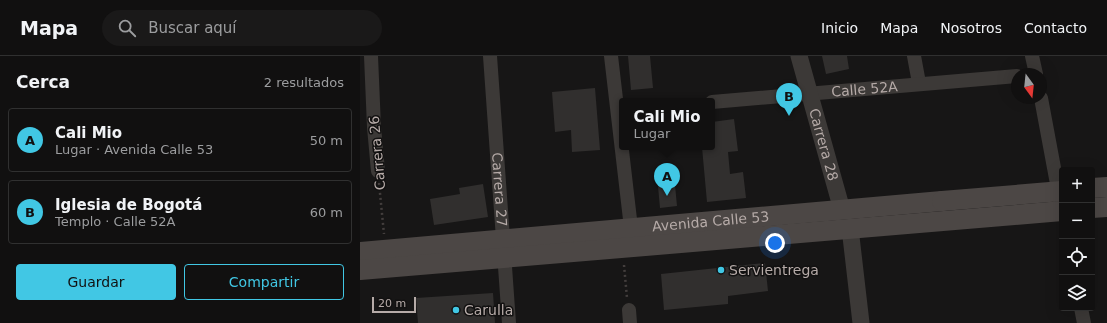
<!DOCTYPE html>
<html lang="es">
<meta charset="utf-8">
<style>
:root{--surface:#111010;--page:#1a1919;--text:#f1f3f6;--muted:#9c9d9f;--line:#303030;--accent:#41c7e4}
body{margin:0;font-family:"DejaVu Sans",sans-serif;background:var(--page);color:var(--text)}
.controls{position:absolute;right:12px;bottom:12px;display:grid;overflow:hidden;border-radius:4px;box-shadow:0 4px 16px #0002}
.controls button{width:36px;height:36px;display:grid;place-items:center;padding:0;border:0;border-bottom:1px solid var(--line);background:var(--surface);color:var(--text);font:20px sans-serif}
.compass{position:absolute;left:651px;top:12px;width:36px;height:36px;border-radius:50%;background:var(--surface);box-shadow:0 4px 16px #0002;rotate:165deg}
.scale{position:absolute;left:12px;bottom:10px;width:44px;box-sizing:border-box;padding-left:4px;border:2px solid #b6aba8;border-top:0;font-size:11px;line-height:14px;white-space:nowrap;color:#b6aba8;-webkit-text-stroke:3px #121111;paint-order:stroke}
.you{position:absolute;left:415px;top:187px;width:14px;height:14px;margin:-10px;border:3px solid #fff;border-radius:50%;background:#1a73e8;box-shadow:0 0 0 6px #1a73e833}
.badge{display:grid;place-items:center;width:26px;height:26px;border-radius:50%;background:var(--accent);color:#111;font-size:13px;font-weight:700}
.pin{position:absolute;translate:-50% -33px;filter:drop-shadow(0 1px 2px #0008)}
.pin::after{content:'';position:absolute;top:21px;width:14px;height:12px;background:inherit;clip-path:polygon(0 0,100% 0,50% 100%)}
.popup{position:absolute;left:259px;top:42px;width:96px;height:52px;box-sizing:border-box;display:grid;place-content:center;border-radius:4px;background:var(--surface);filter:drop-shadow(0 1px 3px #0005);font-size:13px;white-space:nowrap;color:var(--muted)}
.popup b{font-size:15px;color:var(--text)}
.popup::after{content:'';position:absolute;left:50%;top:100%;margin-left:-8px;border:8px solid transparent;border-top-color:var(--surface)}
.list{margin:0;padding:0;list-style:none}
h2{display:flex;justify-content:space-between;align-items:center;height:52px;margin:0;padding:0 16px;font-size:17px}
h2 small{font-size:13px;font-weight:400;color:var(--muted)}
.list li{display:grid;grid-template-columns:26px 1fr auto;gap:12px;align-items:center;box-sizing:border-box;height:64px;margin:0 8px 8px;padding:0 8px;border:1px solid var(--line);border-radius:4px}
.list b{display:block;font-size:15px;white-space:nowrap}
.list p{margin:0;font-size:13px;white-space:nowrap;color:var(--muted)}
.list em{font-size:13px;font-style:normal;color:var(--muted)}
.actions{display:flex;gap:8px;padding:12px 16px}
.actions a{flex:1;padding:9px 0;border:1px solid var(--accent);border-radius:4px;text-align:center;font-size:14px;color:var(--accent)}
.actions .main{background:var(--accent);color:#111}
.icon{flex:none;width:22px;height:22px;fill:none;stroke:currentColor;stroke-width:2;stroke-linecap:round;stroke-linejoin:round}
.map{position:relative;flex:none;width:747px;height:267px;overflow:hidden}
header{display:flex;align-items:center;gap:24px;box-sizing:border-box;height:56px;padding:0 20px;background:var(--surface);border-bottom:1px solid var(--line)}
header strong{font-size:19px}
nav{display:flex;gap:22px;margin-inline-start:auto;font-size:14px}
.search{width:280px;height:36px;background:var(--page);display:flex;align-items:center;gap:10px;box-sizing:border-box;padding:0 14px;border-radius:22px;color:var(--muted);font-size:15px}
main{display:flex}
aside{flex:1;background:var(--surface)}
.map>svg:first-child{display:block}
.building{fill:#312f2e}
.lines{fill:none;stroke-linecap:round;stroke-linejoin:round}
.path{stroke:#433e3d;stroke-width:2.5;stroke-dasharray:2 3;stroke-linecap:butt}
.minor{stroke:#3c3937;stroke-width:14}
.tertiary{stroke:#3c3937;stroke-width:17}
.secondary{stroke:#4c4745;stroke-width:20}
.secondary-bridge{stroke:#4c4745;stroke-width:20}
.poi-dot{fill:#41c7e4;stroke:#121111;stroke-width:1.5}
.labels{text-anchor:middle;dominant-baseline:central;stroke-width:3;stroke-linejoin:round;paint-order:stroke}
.street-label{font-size:14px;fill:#b6aba8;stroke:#121111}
.poi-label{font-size:14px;fill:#b6aba8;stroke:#121111;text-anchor:start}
</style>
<header>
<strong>Mapa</strong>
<div class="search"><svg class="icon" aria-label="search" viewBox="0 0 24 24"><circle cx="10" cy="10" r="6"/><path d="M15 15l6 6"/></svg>Buscar aquí</div>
<nav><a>Inicio</a><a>Mapa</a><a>Nosotros</a><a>Contacto</a></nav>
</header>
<main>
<aside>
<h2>Cerca<small>2 resultados</small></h2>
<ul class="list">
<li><span class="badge">A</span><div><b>Cali Mio</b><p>Lugar · Avenida Calle 53</p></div><em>50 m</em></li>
<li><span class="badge">B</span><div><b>Iglesia de Bogotá</b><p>Templo · Calle 52A</p></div><em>60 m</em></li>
</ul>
<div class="actions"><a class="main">Guardar</a><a>Compartir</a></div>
</aside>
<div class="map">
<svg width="747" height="267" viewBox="0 0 747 267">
<rect width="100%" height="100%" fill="#171616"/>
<path class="building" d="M268 0H290L293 32 271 34Z
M462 0H487L489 13 466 18Z
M235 32 240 94 212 96 211 74 195 76 192 36Z
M374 63 378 95 368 96 370 118 383 116 386 142 347 146 342 91H352V66Z
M123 128 128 161 74 169 70 143 100 138 99 132Z
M315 129 317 150 300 152 298 130Z
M405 207 408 235 368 240V248L304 254 301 218Z
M133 237 135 267H58L56 242Z"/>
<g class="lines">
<path class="path" d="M19 127 24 178
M264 209 267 242"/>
<g class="minor">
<path d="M11 0 14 71 18 115"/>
<path id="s1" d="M130 0 149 267"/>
<path d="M251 0 271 172"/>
<path d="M554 0 559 27"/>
<path d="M672 0 676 18"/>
<path d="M681 42 700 144"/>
<path id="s2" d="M352 46 657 20"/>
<path d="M721 252 724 267"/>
<path d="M269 254 270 267"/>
</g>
<g class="tertiary">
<path id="s3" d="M439 0 482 154"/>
<path d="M490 172 501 267"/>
</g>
<g class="secondary">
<path d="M732 132 747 131"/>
<path d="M732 152 747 151"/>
<path id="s4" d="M0 196 582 145"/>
<path d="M0 214 702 155"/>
</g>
<path class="secondary-bridge" d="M582 145 702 135"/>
</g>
<g class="poi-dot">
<circle cx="361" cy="214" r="4"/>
<circle cx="96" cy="254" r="4"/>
</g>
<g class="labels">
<g class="street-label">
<text stroke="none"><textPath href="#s2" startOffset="153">Calle 52A</textPath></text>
<text stroke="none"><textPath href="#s3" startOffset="92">Carrera 28</textPath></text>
<text transform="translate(17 97) rotate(-95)">Carrera 26</text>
<text stroke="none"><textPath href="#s1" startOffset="134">Carrera 27</textPath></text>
<text stroke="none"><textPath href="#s4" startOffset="352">Avenida Calle 53</textPath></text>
</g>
<g class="poi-label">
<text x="369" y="214">Servientrega</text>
<text x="104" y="254">Carulla</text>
</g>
</g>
</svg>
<div class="controls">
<button>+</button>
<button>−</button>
<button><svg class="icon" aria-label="locate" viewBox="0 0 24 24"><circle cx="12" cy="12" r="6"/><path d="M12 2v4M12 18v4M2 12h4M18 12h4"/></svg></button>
<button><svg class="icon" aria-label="layers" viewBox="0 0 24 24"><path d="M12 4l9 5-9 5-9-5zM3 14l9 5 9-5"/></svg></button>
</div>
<svg class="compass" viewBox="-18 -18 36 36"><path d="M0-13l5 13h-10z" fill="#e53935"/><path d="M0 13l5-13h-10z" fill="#9c9d9f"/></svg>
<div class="scale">20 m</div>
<div class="you"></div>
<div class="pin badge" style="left:307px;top:140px">A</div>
<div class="popup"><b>Cali Mio</b>Lugar</div>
<div class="pin badge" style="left:429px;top:60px">B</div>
</div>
</main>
